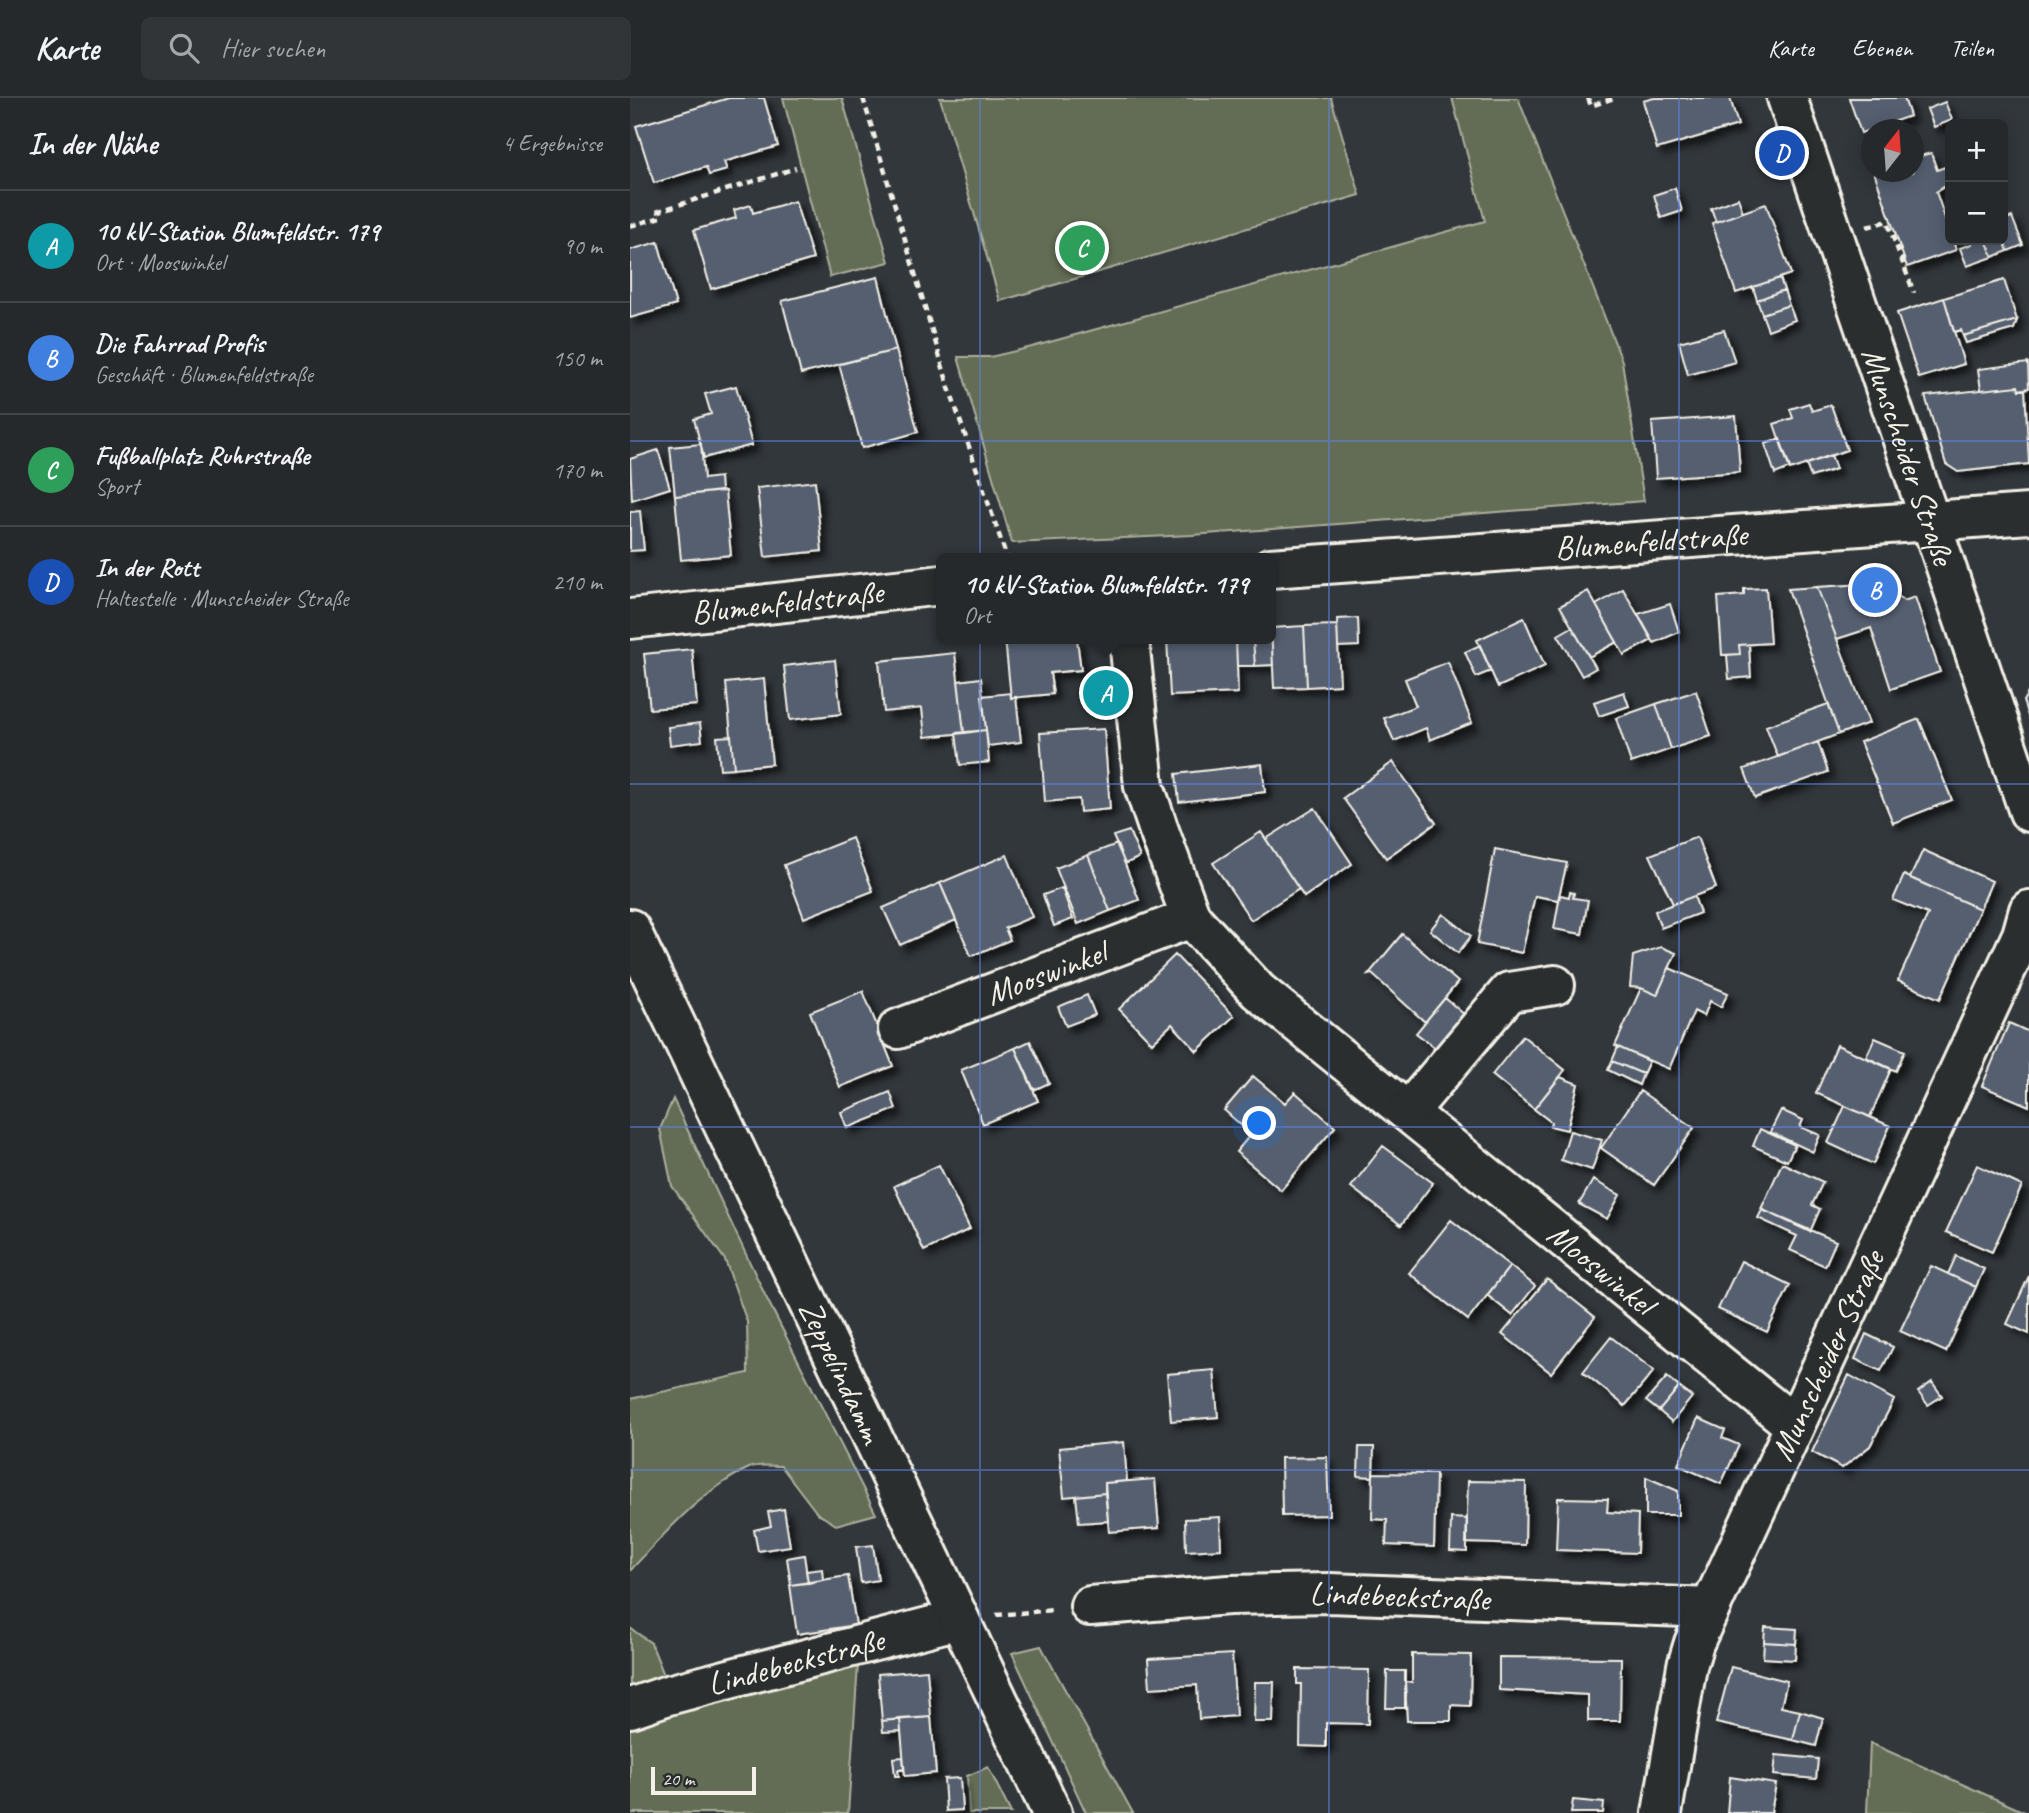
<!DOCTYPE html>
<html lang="de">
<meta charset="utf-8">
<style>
:root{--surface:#26292c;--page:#323538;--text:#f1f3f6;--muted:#a4a6a9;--line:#424548;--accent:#d6ab8b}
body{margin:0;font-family:Caveat,sans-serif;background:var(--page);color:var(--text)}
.controls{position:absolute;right:21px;top:21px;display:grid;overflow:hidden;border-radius:10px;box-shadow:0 4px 18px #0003}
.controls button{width:63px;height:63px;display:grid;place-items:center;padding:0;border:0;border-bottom:2px solid var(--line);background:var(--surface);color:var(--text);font:35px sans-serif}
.compass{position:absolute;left:1231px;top:21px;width:63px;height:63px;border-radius:50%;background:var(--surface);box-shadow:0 4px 18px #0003;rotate:17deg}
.scale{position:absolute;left:21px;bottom:18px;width:105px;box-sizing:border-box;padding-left:7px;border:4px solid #f4f1e8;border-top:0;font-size:19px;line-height:24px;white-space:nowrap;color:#f4f1e8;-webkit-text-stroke:5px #2a2d2e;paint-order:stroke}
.you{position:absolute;left:630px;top:1026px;width:24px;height:24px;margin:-18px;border:5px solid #fff;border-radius:50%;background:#1a73e8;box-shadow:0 0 0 10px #1a73e833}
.badge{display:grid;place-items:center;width:46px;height:46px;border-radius:50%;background:var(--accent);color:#fff;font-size:23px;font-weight:700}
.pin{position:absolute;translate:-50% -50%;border:4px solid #fff;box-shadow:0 2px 7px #0006}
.popup{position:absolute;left:306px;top:455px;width:340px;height:91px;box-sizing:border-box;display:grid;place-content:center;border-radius:10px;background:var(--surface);filter:drop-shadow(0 2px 5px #0005);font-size:23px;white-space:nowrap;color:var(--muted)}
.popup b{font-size:26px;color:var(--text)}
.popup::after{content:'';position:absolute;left:50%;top:100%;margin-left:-14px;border:14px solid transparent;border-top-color:var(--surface)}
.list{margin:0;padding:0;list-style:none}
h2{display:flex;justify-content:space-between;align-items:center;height:91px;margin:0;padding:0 28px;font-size:30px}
h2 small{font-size:23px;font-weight:400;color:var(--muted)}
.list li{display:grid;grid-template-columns:46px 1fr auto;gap:21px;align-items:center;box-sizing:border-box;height:112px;padding:0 28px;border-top:2px solid var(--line)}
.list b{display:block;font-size:26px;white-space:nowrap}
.list p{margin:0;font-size:23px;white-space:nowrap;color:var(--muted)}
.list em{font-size:23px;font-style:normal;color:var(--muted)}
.icon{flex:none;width:38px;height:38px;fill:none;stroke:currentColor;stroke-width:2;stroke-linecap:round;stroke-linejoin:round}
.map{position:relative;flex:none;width:1399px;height:1715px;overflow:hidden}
header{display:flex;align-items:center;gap:42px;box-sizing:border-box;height:98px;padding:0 35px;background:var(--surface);border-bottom:2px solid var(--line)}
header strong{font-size:33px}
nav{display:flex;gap:38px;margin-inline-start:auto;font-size:24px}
.search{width:490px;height:63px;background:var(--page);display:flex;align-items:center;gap:18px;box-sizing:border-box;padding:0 24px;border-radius:10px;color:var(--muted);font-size:26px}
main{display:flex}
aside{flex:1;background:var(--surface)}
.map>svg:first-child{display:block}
.green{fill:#636d54;stroke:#acaf9e;stroke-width:2}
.building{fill:#545f6f;stroke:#f4f1e8;stroke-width:2;filter:url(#shadow)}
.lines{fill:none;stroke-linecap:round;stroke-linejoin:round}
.minor-casing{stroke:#f4f1e8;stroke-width:44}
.major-casing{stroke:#f4f1e8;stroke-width:44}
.path{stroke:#f4f1e8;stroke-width:4.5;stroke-dasharray:7 5;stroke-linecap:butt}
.minor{stroke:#2a2d2e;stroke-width:38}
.major{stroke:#2a2d2e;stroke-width:38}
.grid{fill:none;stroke:#5e7fdd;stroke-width:2;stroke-opacity:0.55}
.labels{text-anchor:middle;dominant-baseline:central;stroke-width:5;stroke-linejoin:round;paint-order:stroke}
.street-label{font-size:33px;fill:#f4f1e8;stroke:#2a2d2e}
</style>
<header>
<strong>Karte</strong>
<div class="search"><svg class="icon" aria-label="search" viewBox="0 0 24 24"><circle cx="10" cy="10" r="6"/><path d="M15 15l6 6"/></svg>Hier suchen</div>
<nav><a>Karte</a><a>Ebenen</a><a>Teilen</a></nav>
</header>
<main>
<aside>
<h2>In der Nähe<small>4 Ergebnisse</small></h2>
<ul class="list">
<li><span class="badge" style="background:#0f9aa8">A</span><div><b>10 kV-Station Blumfeldstr. 179</b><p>Ort · Mooswinkel</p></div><em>90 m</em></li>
<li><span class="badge" style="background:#3f7fe0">B</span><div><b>Die Fahrrad Profis</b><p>Geschäft · Blumenfeldstraße</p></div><em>150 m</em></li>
<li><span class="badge" style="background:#2e9e5b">C</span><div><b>Fußballplatz Ruhrstraße</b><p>Sport</p></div><em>170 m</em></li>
<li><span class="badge" style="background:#1a4fb4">D</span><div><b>In der Rott</b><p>Haltestelle · Munscheider Straße</p></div><em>210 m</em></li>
</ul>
</aside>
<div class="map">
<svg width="1399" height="1715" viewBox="0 0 1399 1715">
<defs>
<filter id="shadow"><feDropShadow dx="6" dy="6" stdDeviation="3.5" flood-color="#0009"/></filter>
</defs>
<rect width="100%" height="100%" fill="#32373b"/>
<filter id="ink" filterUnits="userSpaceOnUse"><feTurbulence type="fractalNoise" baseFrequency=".0143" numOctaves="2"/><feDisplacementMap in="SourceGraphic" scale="14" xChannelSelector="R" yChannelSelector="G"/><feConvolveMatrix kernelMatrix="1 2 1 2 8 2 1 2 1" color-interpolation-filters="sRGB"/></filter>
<g filter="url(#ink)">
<path class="green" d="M153 0H212L259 164 200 179Z
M310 0H701L730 97 370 203Z
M822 0H888L992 263 1014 403 562 437 382 445 328 259H360L402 249 855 123Z
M43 1001 136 1199 246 1416 206 1427 187 1415 151 1368C141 1368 127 1366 119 1370 72 1392 34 1436 0 1473V1301L118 1275 117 1224 95 1162 42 1088 30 1031Z
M0 1530 21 1545 36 1582 228 1567 218 1715H0Z
M411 1548 503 1715H456L382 1555Z
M1240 1645 1397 1715H1237Z
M358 1669 381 1715H339L337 1678Z"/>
<path class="building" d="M99 0H134L148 48 94 64 97 72 79 77 76 69 24 85 6 28Z
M1024 0H1100L1108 27 1027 51 1013 3Z
M1219 0H1274L1280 18 1231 35Z
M1315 4 1322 22 1304 29 1297 11Z
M1301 55 1307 72 1315 69 1320 85 1306 94 1326 152 1277 169 1244 74H1283V60Z
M1045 90 1052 113 1031 120 1024 97Z
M1108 100 1113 114 1086 124 1081 110Z
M165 103 183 161 81 191 64 132 106 120 104 112 121 107 123 115Z
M1136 106 1161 176 1106 195 1082 125Z
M1382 119 1393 147 1378 153 1373 140V122Z
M1373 140 1378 153 1363 159 1356 142Z
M1341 142H1356L1363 159 1337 168 1330 150 1342 146Z
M28 144 46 207 0 220V152Z
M248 179 266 252 171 276 152 203Z
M1150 180 1154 192 1127 202 1123 189Z
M1374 182 1387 222 1333 238 1331 232 1324 234 1314 200Z
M1154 192 1159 207 1132 216 1127 202Z
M1314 200 1334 266 1289 280 1267 215Z
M1159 207 1165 222 1138 232 1132 216Z
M1387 222 1384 231 1336 245 1333 238Z
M1094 232 1105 264 1058 277 1049 244Z
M266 252 288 334 232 350 209 266Z
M1398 265 1399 290 1389 292 1388 288 1351 292 1348 271Z
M106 288 122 347 74 360 64 321 81 316 75 296Z
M1388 288 1389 292 1395 291 1399 366 1328 374 1316 366 1295 298Z
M1179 305 1182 313 1201 307 1217 352 1160 372 1144 326 1163 320 1160 311Z
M1106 318 1110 374 1026 380 1022 324Z
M1150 341 1160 370 1145 376 1135 346Z
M71 346 74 381 90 379 91 393 45 398 40 349Z
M28 352 40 390 2 402 0 361Z
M1201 357 1206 371 1181 379 1176 366Z
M185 383 192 453 135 459 127 390Z
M95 393 101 457 51 462 45 398Z
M10 413 14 452 0 453V414Z
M1250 485 1274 503 1285 499 1310 574 1261 591 1241 530 1207 541 1187 489Z
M1187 489 1239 625 1209 636 1158 491Z
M1136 490 1140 545 1109 547 1110 556 1092 557 1088 499 1114 497V491Z
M993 491 1022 542 994 557 966 507Z
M958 493 987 544 959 559 930 508Z
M1040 506 1049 534 1024 545 1008 516Z
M728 520 729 548 708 549 707 521Z
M894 520 915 568 868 589 847 542Z
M707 527 710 587 677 589 674 528Z
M674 528 677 589 644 590 641 530Z
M942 529 966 570 952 578 928 537Z
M641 530 643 567 625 568 623 541H640Z
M375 541H447L451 572 420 575 423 596 381 600Z
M537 541H606L608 595 540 598Z
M606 541H623L625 568H607Z
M850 547 861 573 846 579 835 554Z
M1109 547H1119L1121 579 1099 581 1097 557 1110 556Z
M62 551 67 607 20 611 14 556Z
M325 555 334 635 295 639 292 610 254 614 249 563Z
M205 562 211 616 160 622 154 568Z
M818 564 842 625 800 642 796 630 764 643 754 620 786 608 775 581Z
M351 580 356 632 334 635 328 583Z
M134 581 142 666 104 670 96 585Z
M471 586H478L480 604 473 605Z
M1066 593 1081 638 1041 651 1026 606Z
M1399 593V621L1393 603Z
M994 594 999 608 969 618 964 604Z
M381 595V600L386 599 391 644 358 648 352 598Z
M1026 606 1041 651 1001 665 986 620Z
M1198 606 1209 636 1148 659 1136 628Z
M1289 621 1322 702 1263 725 1230 644Z
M70 625 72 643 40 647 38 629Z
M474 631 480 711 450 714 449 701 415 704 410 635Z
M356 632 359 664 330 667 326 635Z
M101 638 104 670 90 671 87 639Z
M1188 644 1198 674 1125 700 1114 671Z
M763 664 806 725 756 760 713 700Z
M632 666 635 694 549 704 546 676Z
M685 710 722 766 674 799 636 741Z
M499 733 510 759 495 766 483 738Z
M631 734 669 791 621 822 583 765Z
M1067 739 1086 790 1043 806 1020 757Z
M222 740 243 793 174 820 154 767Z
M487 746 509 802 480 813 458 757Z
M865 751 937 765 928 802 905 798 892 855 847 846Z
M1293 752 1362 783 1350 811 1280 780Z
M377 757 402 819 375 830 380 842 341 858 310 785Z
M458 757 480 813 448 826 426 770Z
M1274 777 1350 811 1310 901 1268 883 1298 816 1263 802Z
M310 785 326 822 270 847 253 810Z
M432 790 443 821 424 828 413 797Z
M940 794 944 795 943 800 958 802 952 836 924 831 930 797 939 799Z
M1064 798 1070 815 1031 830 1025 813Z
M813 816 841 838 828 855 800 832Z
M772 836 828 884 795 924 742 876 738 877Z
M1031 849 1046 855 1027 897 1011 890 1000 889 1003 858Z
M545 857 604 918 567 953 542 926 522 945 489 911Z
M1039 870 1098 895 1091 909 1080 903 1074 918 1064 913 1039 971 985 948 1011 890 1027 897Z
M233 893 263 968 210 989 180 914Z
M457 897 465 917 436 928 428 909Z
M815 900 836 918 808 952 786 935Z
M1379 925 1399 934V1008L1352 988Z
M893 938 935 972 904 1011 862 977Z
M1245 940 1275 953 1266 973 1236 959Z
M400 943 419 985 404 992 385 950Z
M1207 947 1261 971 1240 1019 1186 995Z
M988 949 1019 963 1013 976 982 963Z
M385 950 408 1003 353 1026 331 972Z
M982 963 1013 976 1009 987 978 972Z
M623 978 655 1005 665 994 705 1029 651 1092 606 1054 621 1036 594 1012Z
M930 979 948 986 937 1032 920 1028 921 1024 904 1011Z
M1010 993 1064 1030 1024 1087 971 1050Z
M260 994 266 1011 217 1030 211 1014Z
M1215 1008 1260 1028 1243 1066 1198 1045Z
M1151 1012 1173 1022 1170 1029 1190 1037 1183 1054 1140 1034Z
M1130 1031 1165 1047 1157 1063 1123 1048Z
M940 1033 972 1042 962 1072 931 1062Z
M753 1048 803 1085 771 1127 721 1089Z
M1152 1065 1193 1084 1182 1107 1190 1111 1180 1134 1131 1111Z
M309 1067 340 1131 294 1153 264 1088Z
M1347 1067 1392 1088 1362 1154 1316 1134Z
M963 1082 990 1097 977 1121 949 1106Z
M1132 1112 1206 1143 1195 1168 1160 1152 1167 1138 1128 1120Z
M821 1122 880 1168 838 1222 779 1175Z
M1326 1158 1354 1171 1346 1189 1318 1176Z
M1111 1163 1160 1187 1137 1234 1088 1211Z
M880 1168 905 1188 882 1217 857 1197Z
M1301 1168 1346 1189 1316 1254 1270 1233Z
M1399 1178V1236L1377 1226Z
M917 1181 965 1219 921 1275 872 1236Z
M1236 1236 1263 1249 1251 1273 1225 1261Z
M981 1239 1024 1273 995 1308 953 1274Z
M584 1272 588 1319 541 1323 537 1276Z
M1219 1277 1264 1302 1240 1348 1212 1370 1182 1354Z
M1037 1279 1049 1289 1029 1313 1016 1303Z
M1302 1284 1312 1298 1298 1307 1288 1294Z
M1049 1289 1062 1299 1042 1324 1029 1313Z
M1068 1320 1095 1332 1092 1340 1109 1347 1091 1386 1048 1367Z
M494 1344 497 1383 475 1385V1395L434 1399 429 1350Z
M729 1349H744L743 1379 728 1378Z
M697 1359 699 1417 652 1418 651 1360Z
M743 1375 806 1376 804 1449 756 1447 757 1422 742 1421Z
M1016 1379 1048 1393V1417H1016Z
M525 1381 529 1430 479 1434 475 1385Z
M838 1383 896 1384 895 1447 836 1445Z
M475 1395 478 1423 449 1425 446 1398Z
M928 1400 978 1401 977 1414 1008 1416 1007 1455 926 1452Z
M154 1411 160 1448 128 1453 124 1432 141 1428 138 1414Z
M590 1419 591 1451 556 1453 555 1421Z
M821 1420 837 1421V1454L820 1453Z
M243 1447 248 1482 231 1485 226 1449Z
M174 1457 178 1485 161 1487 157 1460Z
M192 1471 193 1482 178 1485 176 1473Z
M218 1478 226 1527 167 1536 160 1487Z
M1135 1529 1167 1531 1166 1546 1134 1544Z
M1134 1544 1166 1546 1165 1562 1133 1560Z
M602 1556 606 1618 569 1621 567 1587 520 1590 518 1561Z
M782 1556 841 1557 840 1608 821 1607V1623H777L775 1583 782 1584Z
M869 1559 991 1560 990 1623H958V1597L869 1592Z
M1101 1569 1157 1583 1151 1609 1170 1613 1163 1642 1086 1625Z
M667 1571 739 1572 738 1626 696 1625V1649L670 1648 671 1586H667Z
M297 1572 301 1619 252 1623 248 1576Z
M757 1573H775V1610H756Z
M625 1584H644L643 1624H624Z
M1170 1613 1193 1620 1186 1648 1163 1642Z
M301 1619 306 1675 275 1678 270 1621Z
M270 1621 271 1633 253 1634 252 1623Z
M1146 1657 1188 1661 1186 1681 1144 1677Z
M273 1659 274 1671 268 1672 269 1678H265L263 1660Z
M1100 1679 1146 1686 1141 1715H1097Z
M330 1680 332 1712 316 1713 314 1681Z
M943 1702 974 1705 973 1715H941Z"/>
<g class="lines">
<defs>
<g id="minor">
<path id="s1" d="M1157 0 1399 714"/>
<path id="s2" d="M640 470 1399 416"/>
<path id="s3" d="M0 521 312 487"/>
<path id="s4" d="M499 541 514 688 528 730 561 820 628 893 1164 1327"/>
<path id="s5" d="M268 931 561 820"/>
<path d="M778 1014 879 894 925 887"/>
<path id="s6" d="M460 1508 599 1497 700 1495 1080 1510"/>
<path id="s7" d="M0 1610 38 1597 329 1521"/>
<path id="s8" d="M1032 1715 1057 1568 1064 1545 1392 837 1399 812"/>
</g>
<g id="major">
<path id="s9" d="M0 831 422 1715"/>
</g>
</defs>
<use href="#minor" class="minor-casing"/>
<use href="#major" class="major-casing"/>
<path class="path" d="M233 0 319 290 377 460
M958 0 961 8 984 0
M0 128 28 120 26 114 166 70
M1237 129 1257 123 1284 195
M366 1517 424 1512"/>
<use href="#minor" class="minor"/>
<use href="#major" class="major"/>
</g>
</g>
<path class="grid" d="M350 0V1715M699 0V1715M1049 0V1715M0 343H1399M0 686H1399M0 1029H1399M0 1372H1399"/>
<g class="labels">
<g class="street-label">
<text stroke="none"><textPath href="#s1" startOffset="378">Munscheider Straße</textPath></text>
<text stroke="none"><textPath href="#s2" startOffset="382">Blumenfeldstraße</textPath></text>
<text stroke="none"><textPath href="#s3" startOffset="158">Blumenfeldstraße</textPath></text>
<text stroke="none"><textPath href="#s5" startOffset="158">Mooswinkel</textPath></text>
<text stroke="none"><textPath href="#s4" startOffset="828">Mooswinkel</textPath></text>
<text stroke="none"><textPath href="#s8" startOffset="490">Munscheider Straße</textPath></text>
<text stroke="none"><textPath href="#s9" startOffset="490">Zeppelindamm</textPath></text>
<text stroke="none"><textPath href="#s6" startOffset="310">Lindebeckstraße</textPath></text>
<text stroke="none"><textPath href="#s7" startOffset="172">Lindebeckstraße</textPath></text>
</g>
</g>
</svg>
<div class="controls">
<button>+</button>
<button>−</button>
</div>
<svg class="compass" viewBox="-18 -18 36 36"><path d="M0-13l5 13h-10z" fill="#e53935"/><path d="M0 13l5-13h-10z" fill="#a4a6a9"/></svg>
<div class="scale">20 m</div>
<div class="you"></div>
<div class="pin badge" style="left:476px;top:595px;background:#0f9aa8">A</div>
<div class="popup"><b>10 kV-Station Blumfeldstr. 179</b>Ort</div>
<div class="pin badge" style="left:1245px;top:492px;background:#3f7fe0">B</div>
<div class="pin badge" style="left:452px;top:150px;background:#2e9e5b">C</div>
<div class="pin badge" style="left:1152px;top:55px;background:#1a4fb4">D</div>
</div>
</main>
